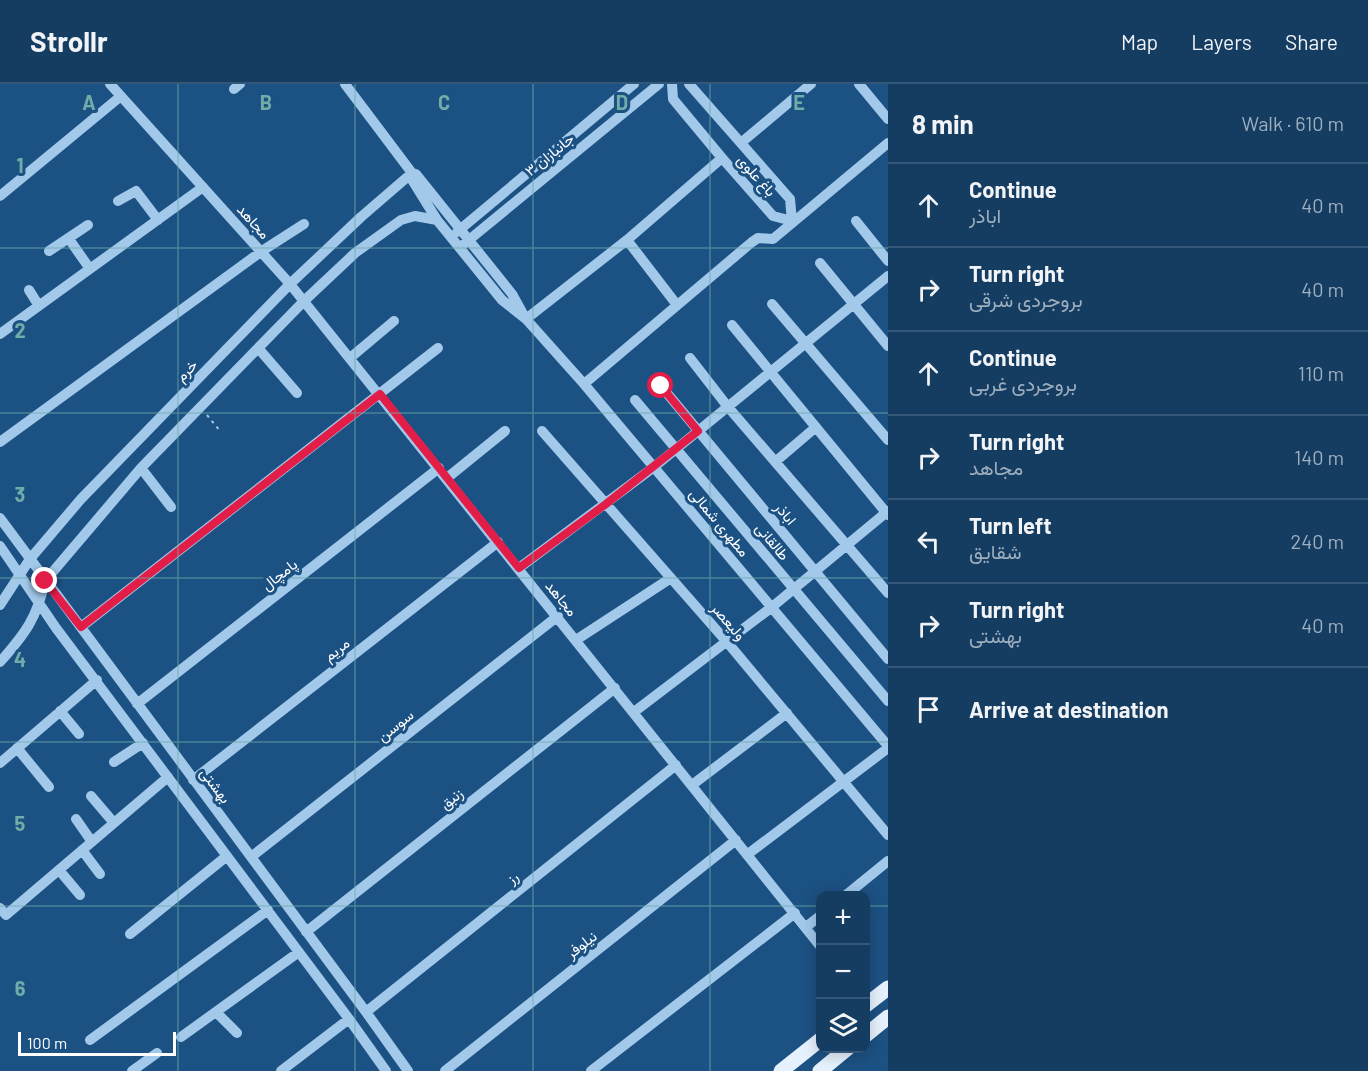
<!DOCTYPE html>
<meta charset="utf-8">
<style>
:root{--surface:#153d62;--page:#1e4468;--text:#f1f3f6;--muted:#9daebe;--line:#345677}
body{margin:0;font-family:Barlow,Vazirmatn,sans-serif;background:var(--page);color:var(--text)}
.controls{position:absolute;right:18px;bottom:18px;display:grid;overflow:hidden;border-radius:12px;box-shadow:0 3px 15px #0003}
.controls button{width:54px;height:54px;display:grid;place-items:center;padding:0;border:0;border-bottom:2px solid var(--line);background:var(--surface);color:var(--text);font:30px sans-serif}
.scale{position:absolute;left:18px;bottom:15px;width:158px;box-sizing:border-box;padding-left:6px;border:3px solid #fff;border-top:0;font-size:16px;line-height:21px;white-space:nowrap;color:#fff;-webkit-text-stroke:4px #1c5183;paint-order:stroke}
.stop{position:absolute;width:18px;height:18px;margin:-14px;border:4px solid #e11d48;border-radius:50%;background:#fff}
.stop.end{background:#e11d48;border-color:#fff;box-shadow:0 2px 6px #0008}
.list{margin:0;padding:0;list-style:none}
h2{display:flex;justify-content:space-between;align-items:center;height:78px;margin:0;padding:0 24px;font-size:26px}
h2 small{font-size:20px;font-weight:400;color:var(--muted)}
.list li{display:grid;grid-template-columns:39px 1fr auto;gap:18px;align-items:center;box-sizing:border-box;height:84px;padding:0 24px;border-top:2px solid var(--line)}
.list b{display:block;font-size:22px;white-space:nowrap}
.list p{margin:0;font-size:20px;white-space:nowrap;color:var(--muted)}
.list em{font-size:20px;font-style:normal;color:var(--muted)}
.icon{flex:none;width:33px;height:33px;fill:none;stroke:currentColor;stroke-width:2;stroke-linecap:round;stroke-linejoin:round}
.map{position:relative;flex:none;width:888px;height:987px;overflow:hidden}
header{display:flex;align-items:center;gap:36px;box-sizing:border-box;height:84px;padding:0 30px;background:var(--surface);border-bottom:2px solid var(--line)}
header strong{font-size:28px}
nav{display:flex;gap:33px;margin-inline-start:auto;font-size:21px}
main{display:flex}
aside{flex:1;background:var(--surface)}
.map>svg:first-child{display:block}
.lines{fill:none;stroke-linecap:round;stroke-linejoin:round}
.path{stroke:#a2c8ea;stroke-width:2;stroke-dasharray:3 4.5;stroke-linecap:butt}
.minor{stroke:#a2c8ea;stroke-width:10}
.major{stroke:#e6f1fe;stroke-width:15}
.route{stroke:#e11d48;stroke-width:8}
.grid{fill:none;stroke:#6fada8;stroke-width:1.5;stroke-opacity:0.55}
.labels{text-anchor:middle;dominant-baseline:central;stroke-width:6;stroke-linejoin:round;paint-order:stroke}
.street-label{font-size:15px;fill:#fff;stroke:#1c5183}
.grid-label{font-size:20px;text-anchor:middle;font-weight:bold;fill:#6fada8;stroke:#1c5183;stroke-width:6;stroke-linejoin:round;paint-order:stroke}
</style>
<header>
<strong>Strollr</strong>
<nav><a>Map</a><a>Layers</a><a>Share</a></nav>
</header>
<main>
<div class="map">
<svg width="888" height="987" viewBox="0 0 888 987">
<rect width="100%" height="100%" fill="#1c5183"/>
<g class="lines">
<path class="path" d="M207 331 220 347"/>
<path class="minor" d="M110 0 290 200 820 862
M345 0 412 89 416 90 512 210 523 230
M672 0 673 15 722 74 773 132 792 137 790 115 689 0
M859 0 888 35
M234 5 240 0
M742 58 811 0
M412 89 411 94 437 136 502 216 526 235 584 300 888 662
M0 112 121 12
M118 117 136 107 158 136
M856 137 888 177
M457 148 634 0
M69 155 90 185
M627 156 677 221
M464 160 659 0
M49 167 88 141
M820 179 888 262
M29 206 39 222
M772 220 888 356
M526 235 627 156 722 74
M732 241 888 431
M0 250 203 103
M258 264 297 309
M350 274 394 237
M690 274 728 323 888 509
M584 300 752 158 758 154 773 155 888 59
M661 302 888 575
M635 316 888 617
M542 347 727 558 888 751
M0 358 262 167 304 140
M775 378 816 343
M141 384 171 423
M447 394 505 347
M0 434 366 928 408 987
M0 462 56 544 349 935 386 987
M519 484 654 383 888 192
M0 521 30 475 81 415 290 200 361 133 412 89
M81 543 438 264
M576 556 671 494
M0 578C25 550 37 534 45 497L141 384 304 217 355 169 401 136 415 132 437 136
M137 620 439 384
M60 627 79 650
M634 628 772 523 888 427
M17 664 49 703
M114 678 143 659
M0 679 97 596
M193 696 498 458
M692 701 787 629
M91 712 114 739
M76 735 92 758
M82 766 100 790
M748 770 888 664
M251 773 558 532
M59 786 80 811
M845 812 888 777
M0 824 6 831 168 693
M806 843 820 832
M306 848 615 604
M130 850 227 772
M216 928 237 949
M366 928 676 681
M181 953 299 868
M90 956 268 826
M132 987 157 969
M281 987 349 935
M445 987 736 756
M591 987 795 829"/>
<path class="major" d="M866 921 888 904
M866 951 888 933
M781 987 820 956
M820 987 848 964"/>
</g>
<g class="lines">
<path class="route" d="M45 497 81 543 380 310 519 484 606 420 698 347 661 302"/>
</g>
<path class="grid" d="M178 0V987M355 0V987M533 0V987M710 0V987M0 164H888M0 329H888M0 494H888M0 658H888M0 822H820M866 822H888"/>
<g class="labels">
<g class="street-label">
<text transform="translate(549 70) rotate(-39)">جانبازان ۳</text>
<text transform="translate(757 91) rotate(48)">باغ علوی</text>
<text transform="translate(254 137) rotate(48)">مجاهد</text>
<text transform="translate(186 286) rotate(-46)">خرم</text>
<text transform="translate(786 429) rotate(50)">اباذر</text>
<text transform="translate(720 438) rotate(50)">مطهری شمالی</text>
<text transform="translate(773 457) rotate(50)">طالقانی</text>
<text transform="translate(279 490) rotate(-38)">پامچال</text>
<text transform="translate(562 514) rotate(51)">مجاهد</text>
<text transform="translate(729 537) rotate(49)">ولیعصر</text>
<text transform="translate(336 565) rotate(-38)">مریم</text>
<text transform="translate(395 641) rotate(-38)">سوسن</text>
<text transform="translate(216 701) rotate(53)">بهشتی</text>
<text transform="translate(451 714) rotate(-38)">زنبق</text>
<text transform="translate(512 793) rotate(-39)">رز</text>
<text transform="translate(581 860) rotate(-38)">نیلوفر</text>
</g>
</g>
<g class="grid-label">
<text x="89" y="26">A</text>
<text x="266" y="26">B</text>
<text x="444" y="26">C</text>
<text x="622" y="26">D</text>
<text x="799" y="26">E</text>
<text x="20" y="89">1</text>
<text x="20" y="254">2</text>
<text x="20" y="418">3</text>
<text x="20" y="583">4</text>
<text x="20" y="747">5</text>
<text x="20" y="912">6</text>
</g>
</svg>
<div class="controls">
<button>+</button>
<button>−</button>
<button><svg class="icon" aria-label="layers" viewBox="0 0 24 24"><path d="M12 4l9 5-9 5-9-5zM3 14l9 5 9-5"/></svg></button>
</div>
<div class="scale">100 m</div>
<div class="stop" style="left:661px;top:302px"></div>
<div class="stop end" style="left:45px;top:497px"></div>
</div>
<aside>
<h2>8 min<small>Walk · 610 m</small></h2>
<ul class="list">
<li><svg class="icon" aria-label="ahead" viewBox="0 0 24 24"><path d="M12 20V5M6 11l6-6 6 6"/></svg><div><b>Continue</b><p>اباذر</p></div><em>40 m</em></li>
<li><svg class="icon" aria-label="right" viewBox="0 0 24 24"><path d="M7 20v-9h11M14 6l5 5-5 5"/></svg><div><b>Turn right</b><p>بروجردی شرقی</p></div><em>40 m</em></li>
<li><svg class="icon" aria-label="ahead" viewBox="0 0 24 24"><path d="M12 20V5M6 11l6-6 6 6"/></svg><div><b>Continue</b><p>بروجردی غربی</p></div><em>110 m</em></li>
<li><svg class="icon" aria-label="right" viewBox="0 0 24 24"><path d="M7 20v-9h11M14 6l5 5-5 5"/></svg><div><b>Turn right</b><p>مجاهد</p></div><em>140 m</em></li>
<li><svg class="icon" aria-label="left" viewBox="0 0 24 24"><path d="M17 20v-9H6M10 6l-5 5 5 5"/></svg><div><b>Turn left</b><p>شقایق</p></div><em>240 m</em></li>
<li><svg class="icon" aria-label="right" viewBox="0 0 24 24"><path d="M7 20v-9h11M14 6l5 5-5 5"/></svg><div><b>Turn right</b><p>بهشتی</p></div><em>40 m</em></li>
<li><svg class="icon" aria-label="arrive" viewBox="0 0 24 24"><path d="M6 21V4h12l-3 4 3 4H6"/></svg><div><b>Arrive at destination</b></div></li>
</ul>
</aside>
</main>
